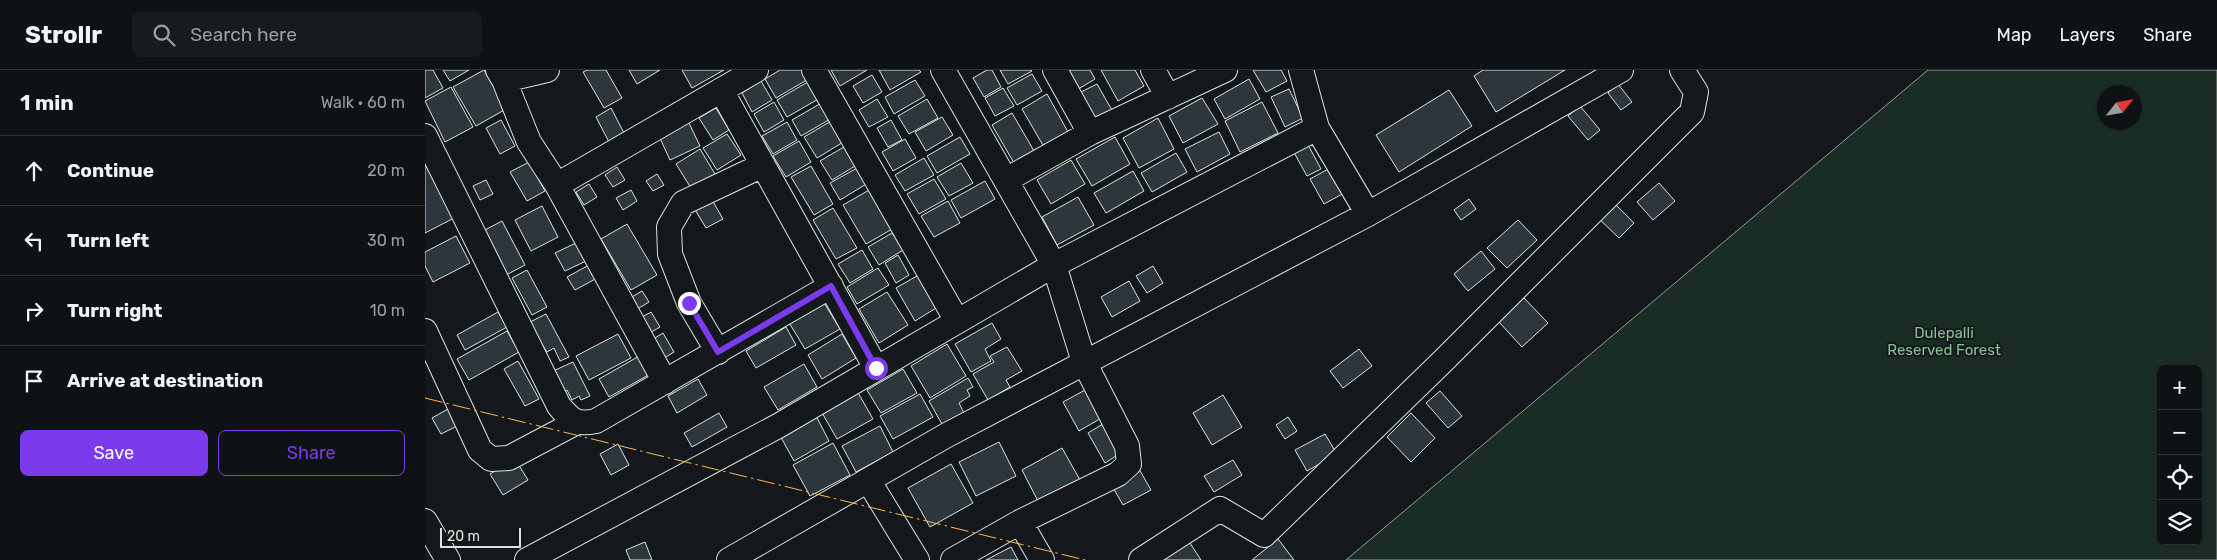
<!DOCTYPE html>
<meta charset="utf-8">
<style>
:root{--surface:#0f1215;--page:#181b1e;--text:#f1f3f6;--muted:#9b9ea0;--line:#2f3234;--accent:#7c3aed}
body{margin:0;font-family:Rubik,sans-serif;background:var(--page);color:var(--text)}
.controls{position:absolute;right:15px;bottom:15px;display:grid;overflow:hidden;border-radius:8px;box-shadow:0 1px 4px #0004}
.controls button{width:45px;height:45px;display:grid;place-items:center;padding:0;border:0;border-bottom:1px solid var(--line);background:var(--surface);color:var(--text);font:25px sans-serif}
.compass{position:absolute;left:1672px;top:15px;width:45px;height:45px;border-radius:50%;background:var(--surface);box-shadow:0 1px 4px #0004;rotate:59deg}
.scale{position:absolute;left:15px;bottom:12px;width:81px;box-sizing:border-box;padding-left:5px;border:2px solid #d8e6dc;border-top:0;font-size:14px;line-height:18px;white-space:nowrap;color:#d8e6dc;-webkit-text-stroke:4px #14181c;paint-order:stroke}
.stop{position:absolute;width:15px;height:15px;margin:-11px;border:4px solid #7c3aed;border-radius:50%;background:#fff}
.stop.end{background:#7c3aed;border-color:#fff;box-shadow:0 1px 5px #0008}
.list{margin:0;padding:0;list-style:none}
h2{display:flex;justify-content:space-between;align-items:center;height:65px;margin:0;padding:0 20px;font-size:21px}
h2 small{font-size:16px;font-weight:400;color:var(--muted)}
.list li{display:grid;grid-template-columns:32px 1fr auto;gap:15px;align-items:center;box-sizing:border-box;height:70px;padding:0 20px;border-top:1px solid var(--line)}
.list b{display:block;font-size:19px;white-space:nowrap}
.list em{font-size:16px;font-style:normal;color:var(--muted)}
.actions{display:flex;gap:10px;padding:15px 20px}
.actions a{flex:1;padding:11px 0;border:1px solid var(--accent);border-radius:8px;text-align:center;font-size:18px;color:var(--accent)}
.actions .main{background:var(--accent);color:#fff}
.icon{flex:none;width:28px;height:28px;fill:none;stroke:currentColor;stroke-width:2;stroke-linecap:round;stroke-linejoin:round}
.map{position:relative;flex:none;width:1792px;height:490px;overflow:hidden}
header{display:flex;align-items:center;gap:30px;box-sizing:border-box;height:70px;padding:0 25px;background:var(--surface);border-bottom:1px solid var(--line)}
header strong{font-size:24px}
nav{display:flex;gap:28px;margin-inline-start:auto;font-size:18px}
.search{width:350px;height:45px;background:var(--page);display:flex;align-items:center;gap:12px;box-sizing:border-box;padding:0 18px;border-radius:8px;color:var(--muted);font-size:19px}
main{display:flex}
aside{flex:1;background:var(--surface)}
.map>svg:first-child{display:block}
.green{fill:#1a2d24;stroke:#939e99;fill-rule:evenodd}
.building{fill:#2c363c;stroke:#d8e6dc}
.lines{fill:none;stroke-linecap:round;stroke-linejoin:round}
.minor-casing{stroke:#d8e6dc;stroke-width:26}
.minor{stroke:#14181c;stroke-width:24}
.power{stroke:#ffb74d;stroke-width:1;stroke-dasharray:18 4 2.5 4;stroke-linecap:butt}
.route{stroke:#7c3aed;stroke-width:6}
.labels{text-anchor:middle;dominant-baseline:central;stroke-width:4;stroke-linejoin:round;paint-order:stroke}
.park-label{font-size:15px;fill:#8ac095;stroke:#14181c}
</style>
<header>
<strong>Strollr</strong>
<div class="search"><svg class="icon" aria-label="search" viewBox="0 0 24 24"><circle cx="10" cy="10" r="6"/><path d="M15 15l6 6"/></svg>Search here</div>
<nav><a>Map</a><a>Layers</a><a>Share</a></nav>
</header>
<main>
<aside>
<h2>1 min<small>Walk · 60 m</small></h2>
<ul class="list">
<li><svg class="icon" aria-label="ahead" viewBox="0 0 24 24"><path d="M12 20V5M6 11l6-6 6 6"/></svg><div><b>Continue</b></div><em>20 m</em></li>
<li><svg class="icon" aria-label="left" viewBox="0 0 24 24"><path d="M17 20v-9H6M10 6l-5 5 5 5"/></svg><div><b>Turn left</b></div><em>30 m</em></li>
<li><svg class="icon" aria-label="right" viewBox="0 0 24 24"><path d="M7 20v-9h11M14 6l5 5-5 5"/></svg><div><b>Turn right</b></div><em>10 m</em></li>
<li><svg class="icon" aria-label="arrive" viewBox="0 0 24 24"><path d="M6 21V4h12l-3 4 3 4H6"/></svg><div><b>Arrive at destination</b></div></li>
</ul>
<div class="actions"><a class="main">Save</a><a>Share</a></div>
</aside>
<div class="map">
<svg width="1792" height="490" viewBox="0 0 1792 490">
<rect width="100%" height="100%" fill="#14181c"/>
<path class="green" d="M1503 0H1792V490H921ZM1680 22H1710V52H1680ZM1736 299H1773V471H1736Z"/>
<path class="building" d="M0 0H8L18 18 0 28Z
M18 0H44L25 11Z
M59 0 81 39 51 56 28 17Z
M162 0H181L197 28 179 38 158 2Z
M204 0H235L212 14Z
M257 0H299L267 18Z
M355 0H381L385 8 351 28 340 9Z
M406 0H442L415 16Z
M454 0H494L496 2 465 20Z
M562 0H567L576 17 559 27 548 8Z
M575 0H606L607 1 583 14Z
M641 0H665L670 9 650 21Z
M676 0H710L719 16 693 31Z
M828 0H856L862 11 841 22Z
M1058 0H1140L1071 42 1049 6Z
M607 4 617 21 592 35 582 18Z
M447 5 457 22 438 33 428 16Z
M824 9 835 29 800 49 789 29Z
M386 10 397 27 362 47 352 30Z
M490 10 500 26 469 44 460 27Z
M336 11 347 30 327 42 317 23Z
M672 14 688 42 669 52 654 23Z
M1193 14 1207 32 1196 40 1183 23Z
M26 17 48 57 20 72 0 31Z
M578 18 589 36 570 46 560 28Z
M864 19 878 48 860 57 846 27Z
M1024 20 1047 56 974 102 951 65Z
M622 24 643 62 619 77 597 39Z
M777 28 793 54 758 73 744 46Z
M452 29 463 47 444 57 434 40Z
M502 29 513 48 484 64 473 46Z
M349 32 359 50 339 62 329 44Z
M398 32 407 48 376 66 367 50Z
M837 32 853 63 815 82 800 51Z
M1155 36 1175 60 1163 70 1143 46Z
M186 38 199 63 184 72 171 47Z
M291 38 304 60 288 70 274 48Z
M587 43 609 81 589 93 567 55Z
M517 47 528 65 501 81 490 62Z
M733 48 749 79 714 98 698 68Z
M76 50 90 76 75 84 61 58Z
M408 50 420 71 392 88 379 67Z
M466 50 477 70 463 77 452 58Z
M263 51 275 76 245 90 233 64Z
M362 52 372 70 348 84 337 66Z
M794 62 805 84 772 102 760 79Z
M302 64 316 85 292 100 278 78Z
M535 67 545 84 512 103 502 86Z
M690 67 705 94 667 116 651 89Z
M480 69 491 88 468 101 457 82Z
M374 71 386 92 361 107 348 86Z
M881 71 896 99 882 106 867 79Z
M424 74 435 93 407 110 395 91Z
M275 79 290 104 266 118 251 94Z
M751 83 762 102 727 122 716 103Z
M499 88 509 105 480 121 470 105Z
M646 90 660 114 626 134 612 110Z
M0 91 29 148 0 163Z
M104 92 120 121 102 131 85 102Z
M536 93 548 113 524 126 512 107Z
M386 96 408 134 389 145 366 107Z
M192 97 200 110 188 117 180 105Z
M434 97 443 113 415 130 405 113Z
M907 97 921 122 899 134 885 109Z
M708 101 719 121 681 143 669 123Z
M232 104 239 115 228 121 221 111Z
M509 109 521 129 494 144 482 124Z
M61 110 68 124 55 130 48 116Z
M560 111 570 129 536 148 526 130Z
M1234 113 1250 131 1228 150 1212 132Z
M164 114 172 127 159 135 151 122Z
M446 119 469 158 441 174 418 135Z
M206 120 212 131 198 140 191 128Z
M653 127 669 155 632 175 617 147Z
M286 128 298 149 281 158 269 138Z
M1044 129 1051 139 1036 150 1029 140Z
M1185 129 1209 153 1194 168 1170 145Z
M523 131 535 153 509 167 496 146Z
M117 136 133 167 106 181 90 150Z
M408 138 432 178 411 189 388 150Z
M1093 150 1112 170 1082 198 1062 178Z
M77 151 100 195 81 205 58 161Z
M202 154 232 205 206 220 176 169Z
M467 163 478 180 454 195 443 177Z
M31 166 45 193 8 212 0 196V182Z
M153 172 163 190 140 201 130 183Z
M437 180 448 199 425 213 413 194Z
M1056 181 1070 199 1043 221 1029 204Z
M473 185 484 205 471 213 460 193Z
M164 195 172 208 150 220 142 207Z
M728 196 738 213 722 223 711 206Z
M453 198 464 215 432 234 422 217Z
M102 200 122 237 107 245 87 208Z
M497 203 516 235 490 251 471 218Z
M704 211 715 231 687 247 676 227Z
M217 221 224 232 209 241 202 230Z
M462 222 483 255 454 273 434 239Z
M1098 227 1123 253 1097 277 1073 251Z
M398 231 415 259 380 279 363 251Z
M73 242 82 257 40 280 32 265Z
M226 242 235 257 221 265 212 250Z
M121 244 144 287 135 291 129 278 122 282 103 253Z
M567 253 576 269 560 279 566 291 546 302 530 274Z
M361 257 371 275 331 298 321 281Z
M82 261 94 282 44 310 32 289Z
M238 263 249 282 236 290 225 271Z
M193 264 206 288 164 310 151 286Z
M417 264 431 288 397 309 383 285Z
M522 274 541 306 505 328 486 296Z
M582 277 597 301 581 310 585 317 563 330 548 304 569 292 565 286Z
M934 279 947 296 918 318 905 301Z
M216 285 227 303 184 327 174 309Z
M93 291 114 329 100 336 79 299Z
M148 292 165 326 156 330 154 326 147 330 142 320 137 323 126 302Z
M379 294 392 317 353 340 339 317Z
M478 299 492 323 456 343 442 320Z
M543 308 548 317 542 320 545 326 534 333 539 343 518 356 504 331Z
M273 309 282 325 252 343 243 326Z
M662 319 678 347 654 361 638 332Z
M432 321 448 349 412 369 396 341Z
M1015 321 1037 346 1023 358 1001 333Z
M495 324 508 347 468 369 455 346Z
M798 325 817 357 787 375 768 343Z
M23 339 32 356 16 364 7 348Z
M388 340 404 371 369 391 352 360Z
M294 343 302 357 267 377 259 363Z
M986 343 1010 368 986 392 962 367Z
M863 347 872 361 860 369 851 355Z
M678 354 694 384 680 393 663 363Z
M455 356 468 382 431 402 417 376Z
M900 364 912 384 882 401 870 380Z
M574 372 591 406 551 426 534 392Z
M408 373 425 405 385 426 368 395Z
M193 374 204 395 186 405 175 384Z
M637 378 655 410 614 433 597 400Z
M90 389 103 410 78 425 65 404Z
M808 390 817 405 789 422 779 406Z
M526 394 548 433 505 457 483 418Z
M714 399 726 420 698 435 686 414Z
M853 469 869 490H827Z
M763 470 776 490H731Z
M220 472 227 490H205L201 480Z
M586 477 593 490H561Z"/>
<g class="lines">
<defs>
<path id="minor" d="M73 0 79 10 122 0
M389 0 532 251
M518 0 629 195 659 292 702 376 704 394 693 404 595 452 528 490
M630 0 665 63
M728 0 743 27
M876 0 892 58 943 144
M79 10 104 72 132 115 240 312
M296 20 451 298
M0 66 134 336C147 351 151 355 171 351L406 216
M581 110 665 63 800 0
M132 115 331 0
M0 261 55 380 66 389 84 388 152 352
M293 282 264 233 245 184 244 157 258 133 338 95
M443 410 492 490
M0 451 23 490
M595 452 617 490
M102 490 353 356 629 195 892 58
M304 490 522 365 943 144 1196 0
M716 490 795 439 839 465 1019 290 1267 42 1271 22 1257 0"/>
</defs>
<use href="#minor" class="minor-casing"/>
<use href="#minor" class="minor"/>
<path class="power" d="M0 328 660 490"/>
</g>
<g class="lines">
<path class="route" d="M264 233 293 282 406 216 451 298"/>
</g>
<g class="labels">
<g class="park-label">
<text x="1519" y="263">Dulepalli<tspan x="1519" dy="17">Reserved Forest</tspan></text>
</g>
</g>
</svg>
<div class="controls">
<button>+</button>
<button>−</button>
<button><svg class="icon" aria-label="locate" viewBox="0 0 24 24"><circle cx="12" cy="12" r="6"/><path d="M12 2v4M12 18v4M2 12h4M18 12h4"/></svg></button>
<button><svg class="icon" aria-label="layers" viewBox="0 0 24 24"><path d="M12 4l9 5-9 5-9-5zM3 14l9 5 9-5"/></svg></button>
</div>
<svg class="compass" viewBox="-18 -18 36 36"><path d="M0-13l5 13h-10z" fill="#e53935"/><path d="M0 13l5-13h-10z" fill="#9b9ea0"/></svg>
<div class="scale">20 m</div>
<div class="stop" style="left:451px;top:298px"></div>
<div class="stop end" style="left:264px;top:233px"></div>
</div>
</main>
